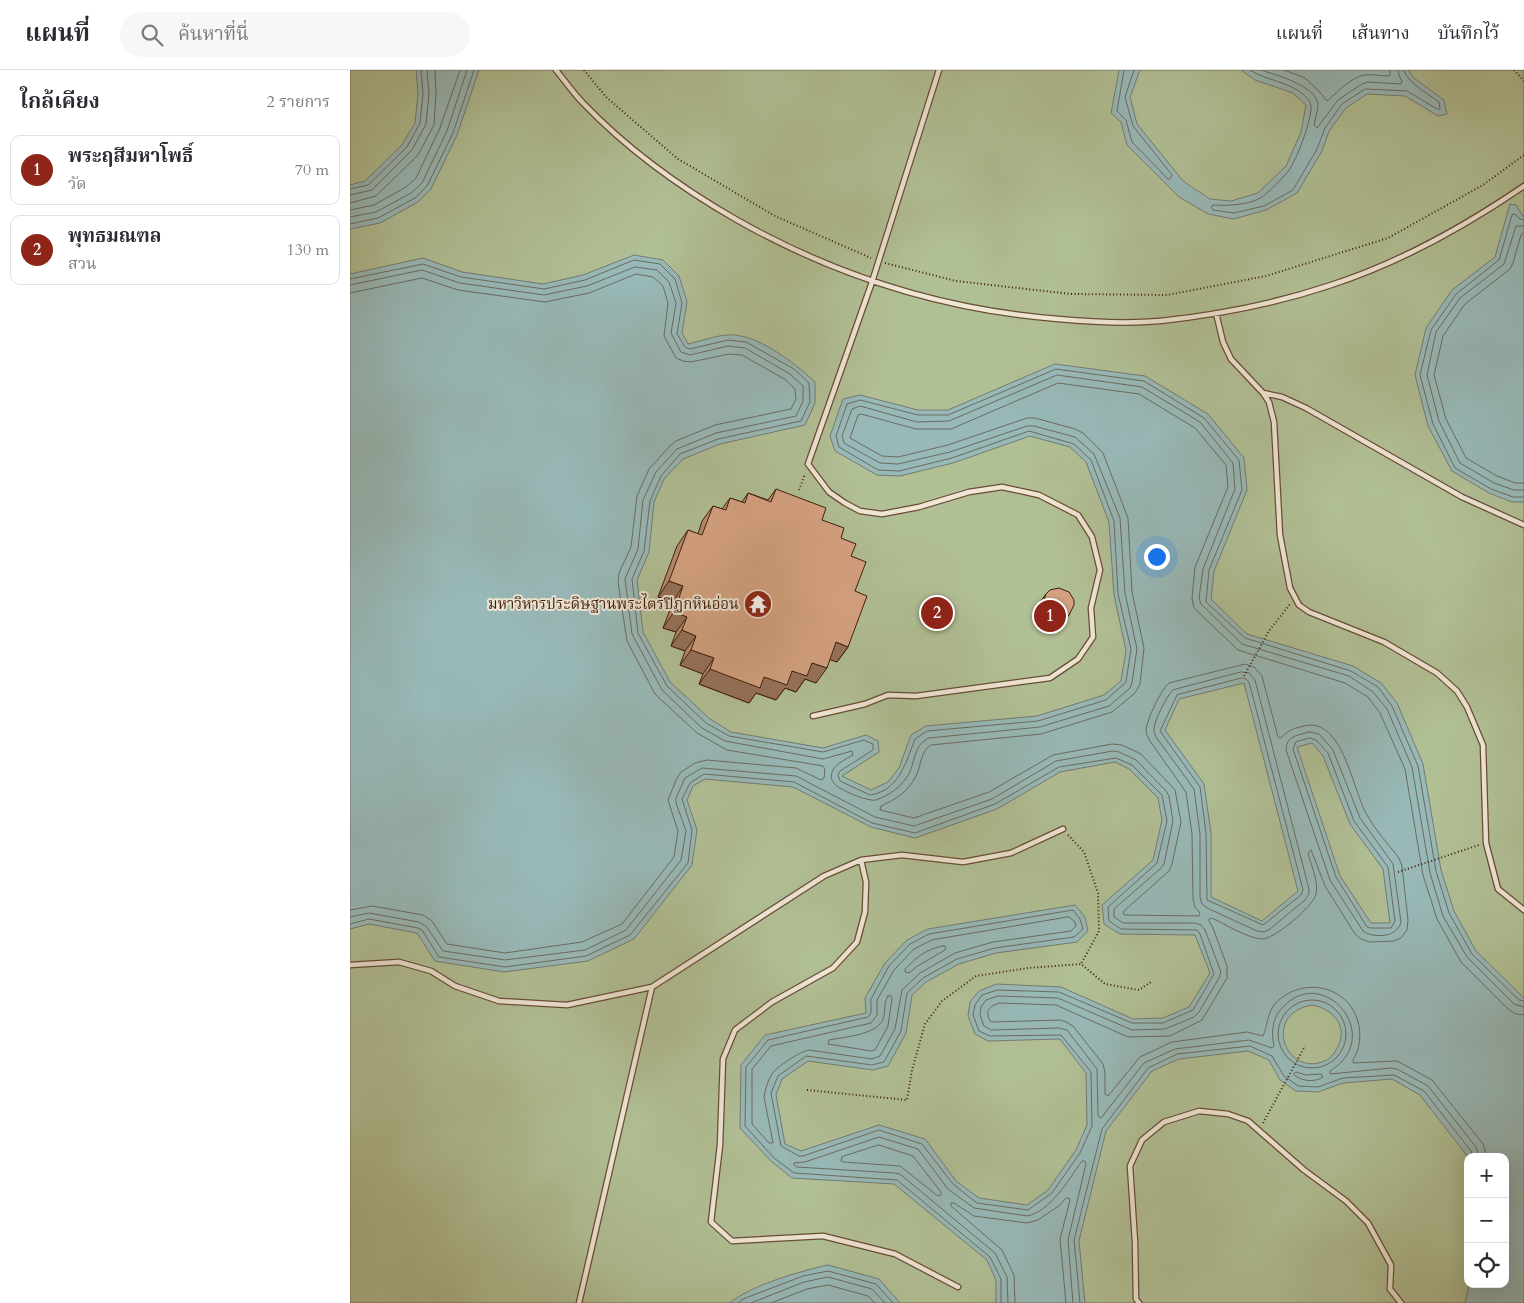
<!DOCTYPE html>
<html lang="th">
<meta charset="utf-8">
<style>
:root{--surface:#fff;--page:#f7f7f7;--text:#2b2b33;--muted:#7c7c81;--line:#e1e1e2;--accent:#8f2418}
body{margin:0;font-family:Cardo,"Noto Serif Thai",serif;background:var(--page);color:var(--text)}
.controls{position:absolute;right:15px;bottom:15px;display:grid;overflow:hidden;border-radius:10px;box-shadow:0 5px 20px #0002}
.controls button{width:45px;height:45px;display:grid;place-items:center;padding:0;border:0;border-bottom:1px solid var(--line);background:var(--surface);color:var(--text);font:25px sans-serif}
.you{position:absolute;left:806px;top:486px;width:18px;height:18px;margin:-12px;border:4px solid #fff;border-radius:50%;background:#1a73e8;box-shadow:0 0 0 8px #1a73e833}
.badge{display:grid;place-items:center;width:32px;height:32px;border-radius:50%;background:var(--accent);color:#fff;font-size:16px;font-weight:700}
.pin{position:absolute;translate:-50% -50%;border:2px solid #fff;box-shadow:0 1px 5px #0006}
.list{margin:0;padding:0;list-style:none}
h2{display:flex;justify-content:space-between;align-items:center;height:65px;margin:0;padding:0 20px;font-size:21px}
h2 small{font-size:16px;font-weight:400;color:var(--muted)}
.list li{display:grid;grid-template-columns:32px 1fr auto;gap:15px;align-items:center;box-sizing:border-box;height:70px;margin:0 10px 10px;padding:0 10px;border:1px solid var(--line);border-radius:10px}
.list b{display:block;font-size:19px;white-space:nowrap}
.list p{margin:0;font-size:16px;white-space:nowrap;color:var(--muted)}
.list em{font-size:16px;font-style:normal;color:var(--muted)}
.icon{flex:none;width:28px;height:28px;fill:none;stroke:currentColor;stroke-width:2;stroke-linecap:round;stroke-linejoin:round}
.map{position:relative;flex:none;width:1174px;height:1233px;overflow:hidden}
header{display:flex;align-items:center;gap:30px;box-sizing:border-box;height:70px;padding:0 25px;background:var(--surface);border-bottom:1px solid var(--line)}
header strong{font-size:24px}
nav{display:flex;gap:28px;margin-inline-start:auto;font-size:18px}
.search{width:350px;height:45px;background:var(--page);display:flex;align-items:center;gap:12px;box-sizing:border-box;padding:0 18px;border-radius:28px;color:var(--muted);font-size:19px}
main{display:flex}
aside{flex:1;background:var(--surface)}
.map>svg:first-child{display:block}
.green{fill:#b1bf95;stroke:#786e4f;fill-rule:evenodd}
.water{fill:#98b9b8;stroke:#747b72;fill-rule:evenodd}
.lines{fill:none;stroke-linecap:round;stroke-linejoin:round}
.shore{stroke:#6b6b60;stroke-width:1}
.service-casing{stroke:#684c36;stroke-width:7}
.path{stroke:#3e1d09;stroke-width:2;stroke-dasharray:1 2.5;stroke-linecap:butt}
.service{stroke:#efe6d5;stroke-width:4.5}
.wall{fill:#b78b6f;stroke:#3e1d09}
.shaded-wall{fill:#95715a;stroke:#3e1d09}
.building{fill:#d5a281;stroke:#3e1d09}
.labels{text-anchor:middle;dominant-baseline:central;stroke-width:4;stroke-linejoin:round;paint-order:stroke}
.poi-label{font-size:15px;fill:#3e1d09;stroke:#efe6d5;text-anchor:end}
</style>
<header>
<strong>แผนที่</strong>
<div class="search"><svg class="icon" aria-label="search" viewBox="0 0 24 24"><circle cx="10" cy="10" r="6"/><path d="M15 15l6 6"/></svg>ค้นหาที่นี่</div>
<nav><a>แผนที่</a><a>เส้นทาง</a><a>บันทึกไว้</a></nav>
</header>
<main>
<aside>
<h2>ใกล้เคียง<small>2 รายการ</small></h2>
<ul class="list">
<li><span class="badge">1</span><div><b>พระฤสีมหาโพธิ์</b><p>วัด</p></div><em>70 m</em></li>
<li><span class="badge">2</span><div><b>พุทธมณฑล</b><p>สวน</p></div><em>130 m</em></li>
</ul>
</aside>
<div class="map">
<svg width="1174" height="1233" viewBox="0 0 1174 1233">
<rect width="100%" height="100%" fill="#e7d8be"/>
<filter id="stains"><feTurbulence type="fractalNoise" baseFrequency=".004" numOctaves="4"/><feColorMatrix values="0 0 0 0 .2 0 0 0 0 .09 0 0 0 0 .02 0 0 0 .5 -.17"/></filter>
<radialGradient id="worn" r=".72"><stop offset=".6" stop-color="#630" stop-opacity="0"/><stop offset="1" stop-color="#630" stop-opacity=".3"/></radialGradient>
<path class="green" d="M0 0H1174V1233H0ZM1118 1087H1155V1214H1118Z"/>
<path class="water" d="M66 0H129L107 65 81 119 68 132 30 153 0 159V115L15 111 52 75 65 53 68 23Z
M769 0H790L780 27 787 54 833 111 860 129 881 131 908 123 936 96 951 62 956 35 943 23 905 10 891 0H1058L1064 8 1094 30 1097 44 1088 46 1055 26 1017 24 996 38 979 61 972 81 947 123 916 140 884 149 858 144 829 127 777 75 771 52 761 43Z
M1160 134 1166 135 1174 148V432H1162L1139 423 1102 401 1078 356 1065 305 1076 258 1102 220 1145 187Z
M284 185 313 190 329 206 337 232 332 263 338 274C351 271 364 266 377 265 405 262 445 293 465 312V333L455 355 370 374 333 389 314 409 304 432 299 482 287 510 293 562 320 612 360 649 381 662 473 678 516 665 528 671 529 682 492 706 521 720 538 712 549 698 561 665 576 656 687 646 754 625 771 611 776 580 764 525 759 452 736 392 720 377 680 366 603 393 550 406 527 405 485 381 480 366 493 329 510 325 568 340H598L705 294 795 306 858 344 894 388 897 420 864 501 861 529 897 564 1003 596 1031 613 1047 633 1073 694 1091 800 1104 841 1126 881 1174 928V1233H1115L1119 1214H1155V1087H1118L1070 1025 1042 1009 993 1013 968 1022 946 1021 930 1010 919 990 898 981 829 989 802 1001 756 1061 729 1171 735 1233H646V1210L637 1190 544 1114 442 1108 421 1091 390 1058 391 995 415 965 516 943 515 928 535 893 557 870 578 859 725 835 735 847 738 861 727 872 646 883 609 894 576 912 562 925 556 963 538 996 523 1000 458 991 432 1009 426 1025 435 1074 451 1081 529 1055 575 1069 606 1111 629 1128 677 1135 698 1120 726 1080 737 1055 736 1003 710 969 638 971 625 964 618 946 620 932 629 921 646 914 711 917 783 949 813 948 839 937 860 903 845 865 770 864 754 854 752 835 803 790 812 750 808 728 779 699 765 692 710 702 647 739 565 768 521 757 443 717 355 709 343 716 337 730 347 760 342 795 284 869 238 891 154 902 85 891 67 863 19 854 0 859V204L73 188 112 202 193 214 233 205ZM894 613 948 821 912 851 861 827V763L854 714 815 660 829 629ZM962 673 973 686 1000 754 1033 799 1040 853H1021L990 806 947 677ZM962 935C984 939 1000 958 986 980 983 986 978 990 972 992 935 1005 912 944 962 935Z
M478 1195 529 1209 550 1233H380C401 1215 451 1201 478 1195Z"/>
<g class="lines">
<path class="shore" d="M774 0 767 41 776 50 782 72 818 109H820L822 105 783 56 775 27 784 0
M900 0C918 12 947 12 960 32 966 41 946 91 939 100 932 109 921 120 912 127 901 135 876 136 863 135L861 137 863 140 884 143 914 136 943 120 967 79 975 58 992 34 1015 19 1057 21 1087 39H1090L1089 32C1080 25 1056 12 1054 0
M911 0C926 5 967 16 968 35 968 41 965 49 964 55L967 58 988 30 1012 14 1018 12 1051 14 1052 11 1049 6 1048 0
M934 0 955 8 969 21 977 31C987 23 1000 8 1014 5 1021 4 1031 6 1039 6L1040 4V0
M0 119 18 115 57 77 70 53 73 24 71 0
M0 125 22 120 62 80 76 54 79 24 77 0
M0 133 26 126 68 85 84 55 86 24 85 0
M0 140 24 135 56 117 66 108 90 58 110 0
M0 147 26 142 61 123 72 113 97 61 117 0
M1174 150 1170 149 1165 144 1162 145 1149 190 1106 224 1081 260 1070 305 1083 354 1105 398 1141 419 1163 427H1174
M0 154 28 148 65 128 77 116 103 63 124 0
M1174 156H1166L1154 194 1110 228 1086 262 1077 305 1089 351 1110 393 1144 413 1164 420H1174
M1174 163 1171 165 1163 193 1160 199 1115 234 1093 266 1084 305 1096 349 1116 388 1147 406 1165 413H1174
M0 209 73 194 111 207 194 219 235 210 284 190 310 194 325 209 332 233 327 264 335 277 340 279 378 270 396 272 444 299 459 313 460 332 451 351 368 369 330 384 311 406 300 431 294 481 282 509 288 563 317 616 356 653 379 666 473 682 514 670 523 674V680L490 701 488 705 490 711 520 725C549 721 556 692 565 669L577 661 688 651 756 630 776 612 781 579 768 524 764 451 741 390 724 374 679 361 602 388 549 401 528 400 489 377 486 366 497 334 510 330 568 345H598L706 299 794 311 854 348 889 390 892 420 859 500 856 532 895 568 1001 601 1028 617 1042 636 1068 696 1086 801 1099 843 1122 884 1169 930 1174 931
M0 215 72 200 110 213 194 225 237 216 285 197 307 200 319 212 326 233 321 263 331 282 340 285 378 276 395 278 440 304 453 316V331L446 346 366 363 327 379 306 402 293 430 288 479 275 509 282 564 312 620 352 658 375 671 473 689 502 681 503 685C496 689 485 694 482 702 481 706 481 710 484 713 488 720 519 732 526 730 540 725 551 717 559 704 566 689 563 676 579 668L690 657 759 636 780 618 782 612 787 579 775 523 770 448 744 384 725 367 684 356H677L600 382 548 394 530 393 494 373 492 366 502 339 510 336 567 352 599 351 707 305 792 317 850 352 883 393 885 419 853 499 849 528 851 534 892 574 999 606 1023 622 1037 639 1062 697 1080 803 1093 846 1117 887 1164 934 1174 937
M0 223 72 208 108 220 195 232 239 223 286 204 303 207 313 216 318 233 314 266 326 288 333 291 341 292 379 284 392 285 436 310 445 319 446 329 441 339 365 355 326 371 320 376 299 399 287 426 281 477 269 503 268 512 277 571 305 624 347 663 377 680 473 696 475 699 474 708 471 710 446 698 357 690 345 693 331 702 327 708 318 730 328 761 324 787 272 854 232 872 155 883 97 874 82 851 73 845 22 836 0 840
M891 602 899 603 905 610 959 819V824L955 830 920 859 914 862 907 861 857 838 852 834 850 827V764L844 719 806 667C805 664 804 663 804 659 804 651 817 625 823 620Z
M892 608 896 609 899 612 953 820 951 825 913 855 857 830 856 763 850 717 810 661 827 625Z
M959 662 969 664 983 680 1010 748 1043 794 1051 852C1048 867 1024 869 1013 861L980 810 936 680C936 666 948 665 959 662Z
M960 668 966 670 978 683 1004 751 1038 797 1045 851 1041 858H1021L1017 857 986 807 943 679 946 672Z
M0 847 19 843 69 852 76 856 93 881 155 890 235 880 276 860 331 790 336 761 326 733V728L335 708 352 698 446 706 525 747 564 756 642 729 706 691 763 681 769 682 786 690 816 721 819 726 823 751 814 794 810 799 764 839V847L773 853H845L851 855 855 860 871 902 869 908 849 942 844 947 815 959 782 960 708 928 648 926 636 930 631 937 630 945 634 956 641 960 709 958 717 960 747 999 748 1046 751 1048 794 993 825 979 899 970 922 978 924 976C921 962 922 948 933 937 974 893 1036 967 980 1001V1004L1041 998 1047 999 1078 1016 1126 1077 1129 1087
M719 847 725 852 726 856 721 861 643 872 605 883 570 903 552 920 545 959 530 986 522 989 459 980C451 981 426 997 422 1004 418 1010 415 1020 414 1027L423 1073H419L402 1054V999L421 976 521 953 527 945V930L544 900 564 879 582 870Z
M0 854 19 849 68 858 72 860 89 887 155 897 236 886 280 865 338 793 342 760 332 729 340 713 354 704 444 712 522 753 565 763 645 734 709 697 766 688 782 695 812 725 817 751 807 793 758 837 759 851 771 859 847 860 850 864 864 904 843 940 813 953H782L709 922 647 920 632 925 625 935 623 945 629 961 640 966 711 965 741 1002 742 1056 730 1083 702 1123 678 1140 627 1133 603 1114 572 1074 529 1060 453 1086H449L431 1076 421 1023 428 1006 456 986 522 995 534 992 551 961 557 923 573 908 607 889 645 878 724 867 733 859 730 849 723 840 579 864 560 874 539 896 521 929V943L518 947 418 970 396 997 395 1056 424 1088 444 1103 547 1110 640 1187 651 1209V1233
M593 876 596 877 595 880 566 897 559 903 555 902V899C567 887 576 879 593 876Z
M538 926H541L542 928 538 956 525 980 521 981 478 974 479 970C494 967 527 965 533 949 536 941 533 934 538 926Z
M928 964a34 34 0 1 1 68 0a34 34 0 1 1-68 0Z
M946 1002 956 1005 971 1004 973 1007C964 1013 952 1011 944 1005Z
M529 1075 563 1086 591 1122V1125L588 1126 550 1096 493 1092 491 1091 492 1087Z
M1137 1087 1133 1074 1082 1010 1047 991 1003 993C1003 988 1005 987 1007 982 1010 973 1011 961 1008 952 998 914 950 906 925 934 916 945 918 956 913 966L897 962 822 972 790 987 758 1026 755 1024V1002L753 994 723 956 716 952 710 950 643 952 640 951C635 940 639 937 649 933L706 935 778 967 820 966 852 950 877 908V896L863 858 859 851V849L862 848C874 854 900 869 912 869 923 870 964 836 966 824 969 812 961 795 958 783L961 780 975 816 1005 864 1011 869 1019 872 1044 871 1051 868 1057 860 1058 850 1052 796 1049 788C1038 774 1026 761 1017 745 1003 722 993 646 954 656 945 658 938 660 931 668L928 667 912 606 904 597 895 594 819 613C811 620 797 649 796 660 796 664 798 667 800 671L836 722 842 764 843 829 845 837 850 843 849 846 776 845 773 844 774 841 819 801 822 794 831 752 825 720 791 684 772 675 762 674 703 685 639 722 564 748 530 740 531 736C546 729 558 722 566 706 571 696 571 680 581 675L691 664 762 642 785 623 790 614 794 578 782 522 778 448 753 383 733 363 725 359 685 348H677L598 375 548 387 532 386 500 368 508 345 511 344 566 359H601L708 313 789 324 845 358 876 395 878 417 845 497 842 528 844 538 888 580 995 613 1018 627 1030 643 1055 699 1073 805 1087 849 1111 892 1159 940 1166 944 1174 945
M388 1233 393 1229 453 1206 478 1201 526 1214 543 1233
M401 1233 454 1212 478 1207 522 1219 535 1233
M421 1233 457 1219 478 1215 518 1226 525 1233
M658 1233 657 1207 645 1183 550 1104 544 1103 447 1097 444 1095V1093L455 1092 529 1067 568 1079 598 1119 624 1138 677 1146C700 1142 719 1109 732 1091H735L736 1094 718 1170 723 1233
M665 1233 664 1205 652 1180 601 1136V1133H604L624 1146 677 1153 688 1150 710 1135 716 1128H719L720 1130 710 1169 716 1233
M730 1233 724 1170 752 1059 798 998 827 984 900 976 922 986 934 1006 948 1016 968 1017 993 1008 1044 1005 1074 1021 1121 1081 1123 1087"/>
<defs>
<path id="service" d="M206 0C215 11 223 23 233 33 278 80 331 118 387 150 486 206 594 240 708 249 741 252 776 254 810 251 866 245 924 234 978 216 1047 194 1114 157 1174 116
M866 243 873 272 881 289 913 323 919 332 924 352 930 465 940 518 949 535 959 542 1034 572 1087 603 1107 621 1117 637 1133 675 1136 773 1148 819 1174 840
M913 323 932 327 956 338 1112 427 1174 455
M463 646 515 634 538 625 566 626 700 608 728 589 743 567 741 538 750 500 742 467 728 445 689 425 652 417 619 422 569 437 532 444 510 441 495 433 479 422 458 394 522 212 589 0
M511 790 516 812 515 842 507 872 483 898 422 932 385 960 373 989 370 1075 361 1152 382 1171 473 1166 545 1184 608 1217
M0 895 49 892 81 901 105 916 149 931 217 935 302 917
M229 1233 302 917 474 806 511 790 552 785 613 792 661 783 713 759
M789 1233 786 1229 785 1172 780 1096 792 1070 814 1052 849 1041 878 1044 898 1051 954 1100 996 1131 1018 1153 1041 1195 1040 1219 1051 1233"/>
</defs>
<use href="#service" class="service-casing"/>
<path class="path" d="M234 0 256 27 328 89 425 146 521 188
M1164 0 1174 11
M535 193 606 211 721 224 817 225 916 206 1038 168 1133 115 1174 85
M449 420 455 404
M894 606 919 561 940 534
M718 765 734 782 748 823 749 861 731 894
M1048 802 1129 775
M457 1020 557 1030 562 1000 575 954 592 931 626 906 678 898 731 894 755 914 789 920 801 912
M913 1053 955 976"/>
<use href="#service" class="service"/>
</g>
<path class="wall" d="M426 419 472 450 491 468 501 486 505 521 498 577 487 592 480 589 466 613 455 609 446 622 435 618 426 630 406 623 399 633 349 614 353 604 330 595 335 581 321 576 326 562 313 558 323 532 308 527 327 476 338 460 348 464 352 451 363 436 372 439 380 428 392 432 398 423 418 430Z
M696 524 711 556 702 561 692 558 685 550V545L688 535Z"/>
<path class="shaded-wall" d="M319 511 333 516 323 532 308 527Z
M324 542 337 547 326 562 313 558Z
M719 545 711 556 702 561 692 558 700 547Z
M332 560 346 566 335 581 321 576Z
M486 572 498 577 487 592 475 588Z
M341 580 364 588 353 604 330 595Z
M462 593 477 598 466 613 455 609 446 622 435 618 426 630 406 623 399 633 349 614 360 599 414 607 442 601Z"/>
<path class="building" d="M426 419 476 438 472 450 494 458 491 468 506 474 501 486 516 492 505 521 517 526 498 577 486 572 477 598 462 593 457 606 442 601 437 615 414 607 410 618 360 599 364 588 341 580 346 566 332 560 337 547 324 542 333 516 319 511 338 460 352 465 363 436 376 440 380 428 395 433 398 423 421 432Z
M709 518 719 522 724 530V535L719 545 710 549 700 547 694 538 693 533 696 524 700 520Z"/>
<defs>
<symbol id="temple-disc" viewBox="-11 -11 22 22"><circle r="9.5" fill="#8f2418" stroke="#efe6d5"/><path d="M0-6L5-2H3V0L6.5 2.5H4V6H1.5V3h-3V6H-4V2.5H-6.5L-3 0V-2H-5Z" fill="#fff"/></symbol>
</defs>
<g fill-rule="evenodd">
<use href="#temple-disc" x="392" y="518" width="32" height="32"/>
</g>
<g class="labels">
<g class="poi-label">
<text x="389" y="534">มหาวิหารประดิษฐานพระไตรปิฏกหินอ่อน</text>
</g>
</g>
<rect width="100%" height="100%" filter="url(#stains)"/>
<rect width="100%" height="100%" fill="url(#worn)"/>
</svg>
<div class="controls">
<button>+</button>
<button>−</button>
<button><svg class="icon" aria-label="locate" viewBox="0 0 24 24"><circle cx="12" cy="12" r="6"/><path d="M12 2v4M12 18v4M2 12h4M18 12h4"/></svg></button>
</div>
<div class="you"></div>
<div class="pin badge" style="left:700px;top:546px">1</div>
<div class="pin badge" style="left:587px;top:543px">2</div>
</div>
</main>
